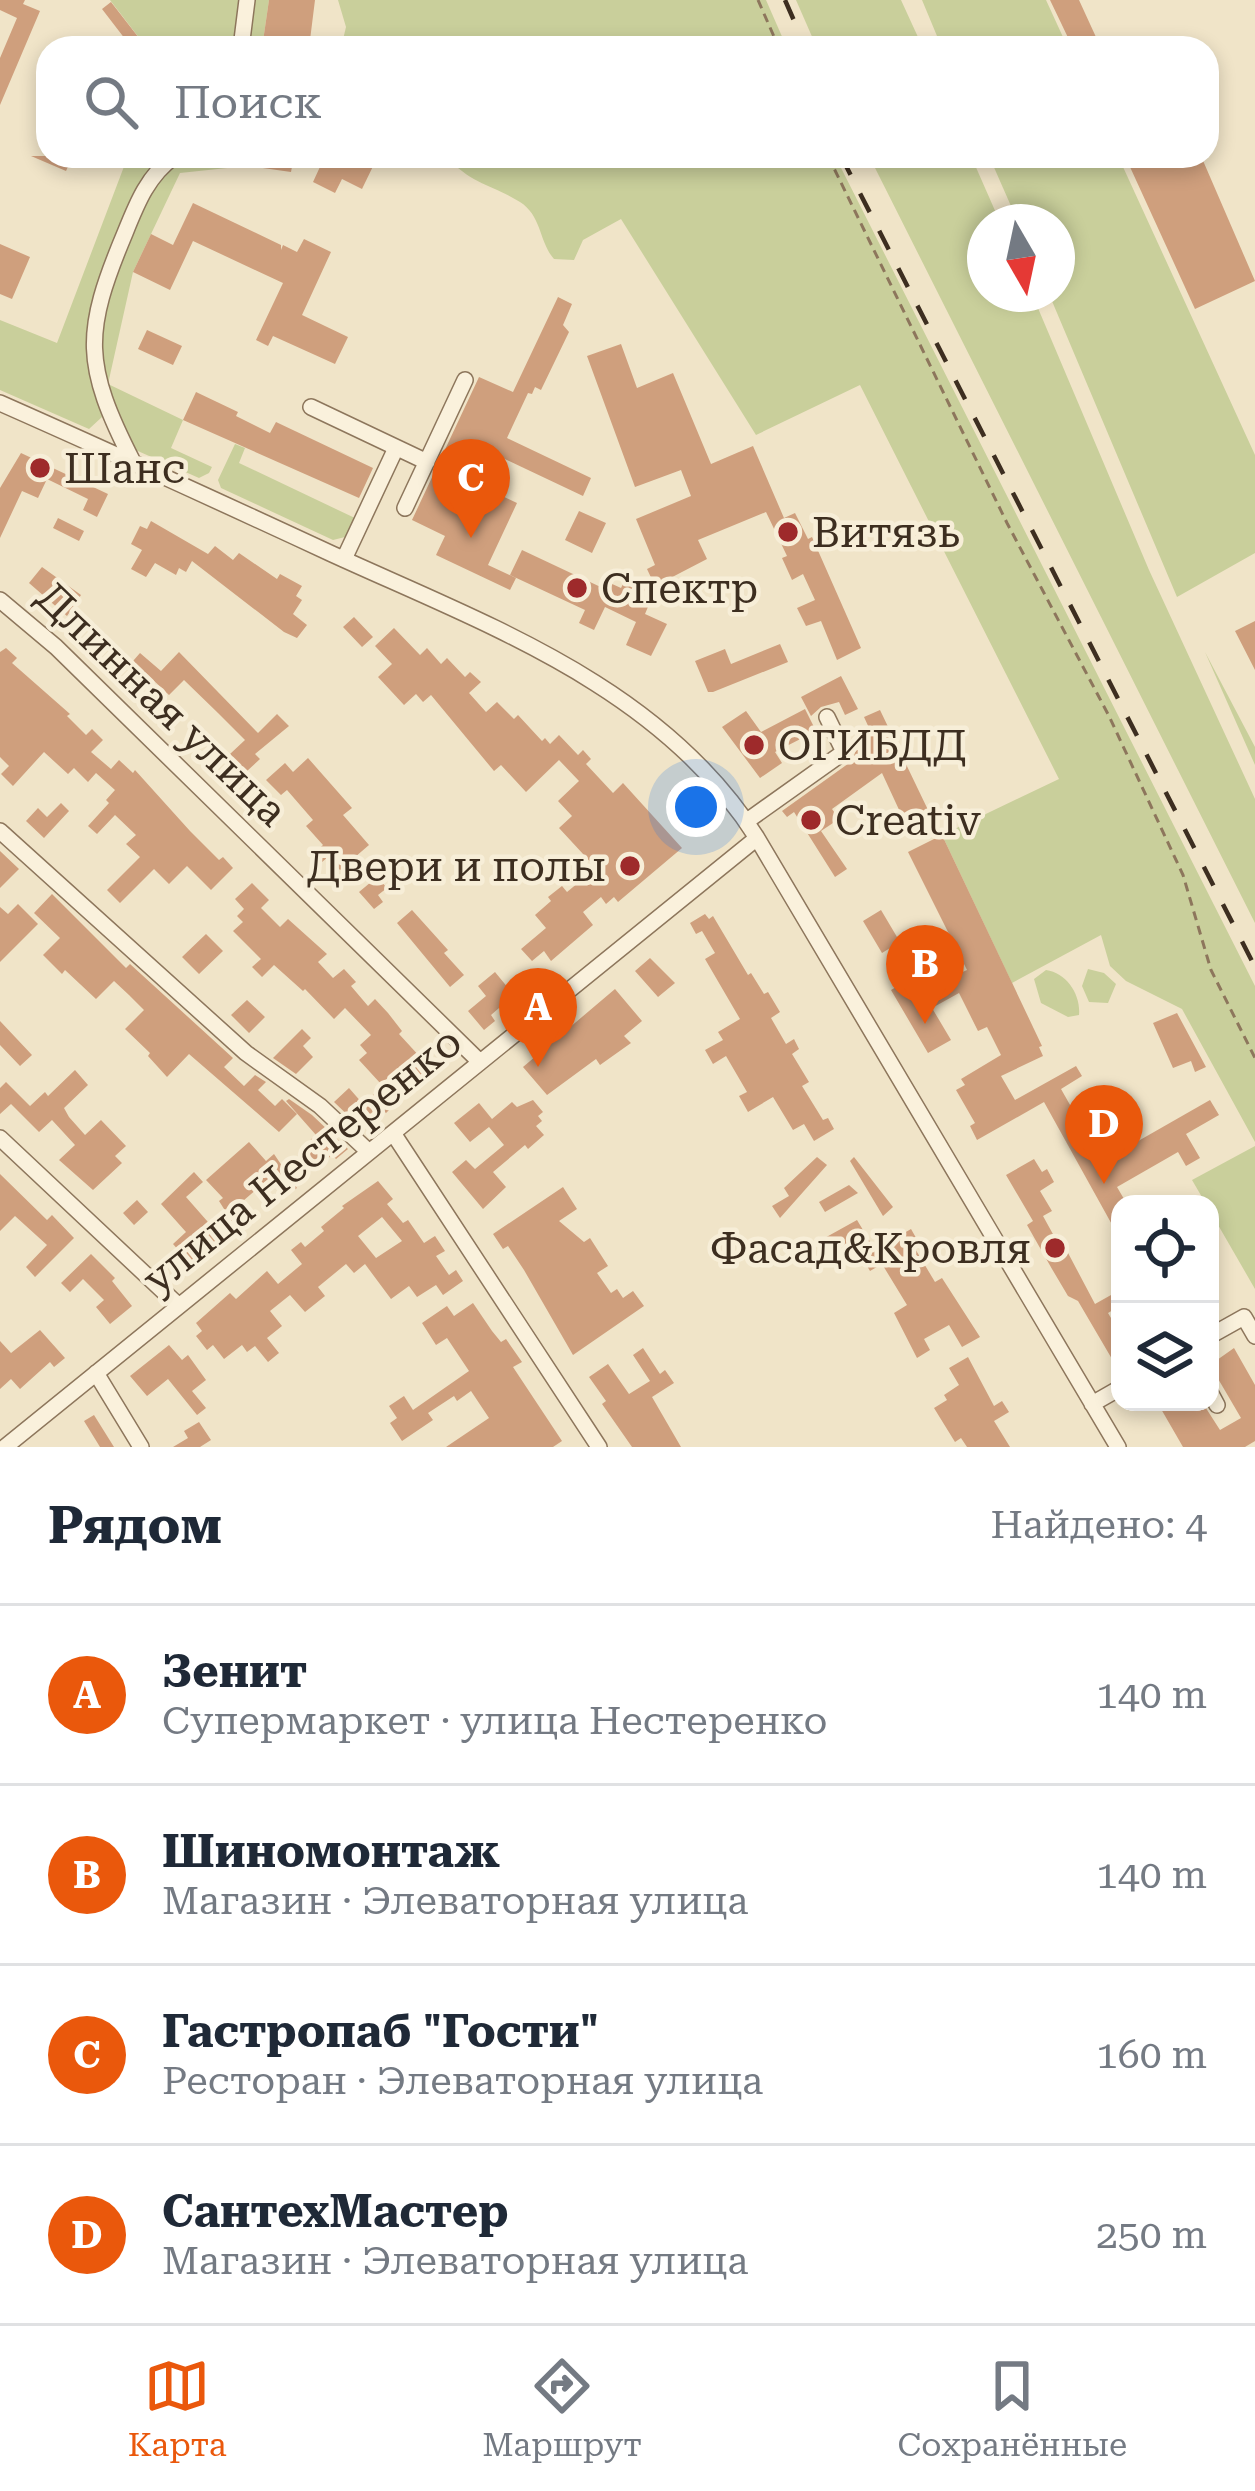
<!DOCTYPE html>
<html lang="ru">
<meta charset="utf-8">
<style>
:root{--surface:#fff;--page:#f2f2f3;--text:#1f2937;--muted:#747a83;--line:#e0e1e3;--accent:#ea580c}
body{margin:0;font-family:"Roboto Serif",serif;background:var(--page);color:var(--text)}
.controls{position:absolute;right:36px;bottom:36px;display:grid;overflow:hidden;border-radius:24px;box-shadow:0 6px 18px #0003}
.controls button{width:108px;height:108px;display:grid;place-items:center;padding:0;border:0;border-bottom:3px solid var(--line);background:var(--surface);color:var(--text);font:60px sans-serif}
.compass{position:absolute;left:967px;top:204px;width:108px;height:108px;border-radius:50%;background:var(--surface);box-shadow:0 6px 18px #0003;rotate:171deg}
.you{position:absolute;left:696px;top:807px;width:42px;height:42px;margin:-30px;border:9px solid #fff;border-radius:50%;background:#1a73e8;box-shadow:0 0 0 18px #1a73e833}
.badge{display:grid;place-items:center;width:78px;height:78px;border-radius:50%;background:var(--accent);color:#fff;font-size:39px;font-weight:700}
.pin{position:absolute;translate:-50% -99px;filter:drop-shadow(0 3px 6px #0008)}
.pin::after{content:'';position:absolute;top:63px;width:42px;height:36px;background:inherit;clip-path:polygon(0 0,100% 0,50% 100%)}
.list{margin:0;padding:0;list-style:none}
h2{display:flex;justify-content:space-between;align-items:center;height:156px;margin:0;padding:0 48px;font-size:51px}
h2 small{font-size:39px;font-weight:400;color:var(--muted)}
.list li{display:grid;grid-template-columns:78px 1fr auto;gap:36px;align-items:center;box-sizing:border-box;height:180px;padding:0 48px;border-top:3px solid var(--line)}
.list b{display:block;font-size:45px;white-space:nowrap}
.list p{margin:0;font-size:39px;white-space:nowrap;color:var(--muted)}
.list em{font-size:39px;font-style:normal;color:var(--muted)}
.icon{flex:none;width:66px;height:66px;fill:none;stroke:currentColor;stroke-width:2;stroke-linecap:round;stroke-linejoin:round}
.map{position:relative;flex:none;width:1255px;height:1447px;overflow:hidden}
.search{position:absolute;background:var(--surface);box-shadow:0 6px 18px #0003;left:36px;right:36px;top:36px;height:132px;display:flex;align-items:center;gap:30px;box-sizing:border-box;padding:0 42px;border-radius:36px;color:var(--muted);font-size:45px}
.sheet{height:876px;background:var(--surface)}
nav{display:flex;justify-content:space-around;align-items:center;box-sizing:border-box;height:168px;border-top:3px solid var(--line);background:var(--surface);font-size:33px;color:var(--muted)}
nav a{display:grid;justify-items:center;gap:6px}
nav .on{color:var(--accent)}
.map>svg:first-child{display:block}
.green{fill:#c9cf9b}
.building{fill:#cf9f7d;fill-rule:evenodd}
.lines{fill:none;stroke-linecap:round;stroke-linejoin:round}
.minor-casing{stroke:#8d765c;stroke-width:18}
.path{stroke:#8d765c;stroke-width:3;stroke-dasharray:9 6;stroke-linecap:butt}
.minor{stroke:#faf1dc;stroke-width:15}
.rail{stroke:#3d2e20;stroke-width:4.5;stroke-dasharray:21 21;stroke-linecap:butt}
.poi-dot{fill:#9e2a2b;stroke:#f7eed8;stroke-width:4.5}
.labels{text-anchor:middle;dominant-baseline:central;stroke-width:9;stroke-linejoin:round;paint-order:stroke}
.poi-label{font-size:42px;fill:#3d2e20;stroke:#f7eed8;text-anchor:start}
.street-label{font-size:42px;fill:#3d2e20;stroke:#f7eed8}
</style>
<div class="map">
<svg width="1255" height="1447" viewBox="0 0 1255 1447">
<rect width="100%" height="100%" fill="#f0e4c8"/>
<path class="green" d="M110 0H240L234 48H147Z
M253 0H269L262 48H247Z
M338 0H766L787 48H341L346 27Z
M796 0H901L923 48H817Z
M922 0H1046L1068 48H942Z
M128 156H166C129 189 86 294 86 344 87 370 99 393 102 417L89 429 0 390V320L57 343Z
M185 156H247L246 166 180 173 133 272 108 384 183 420 171 448 212 467 209 473 199 478 131 448 102 386 101 306 144 198 167 169Z
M446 156H461L484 168 492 156H835L1255 986V1142L1182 1009 1126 981 1110 966 1101 935 1012 983 942 835 1059 779 860 385 756 435 621 219 583 240 574 260 554 259C539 242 542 216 520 202 491 184 472 185 446 156Z
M869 156H971L1000 222H985V294H1032L1149 570 1255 799V923Z
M989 156H1118L1255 455V553L1177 597 1049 294H1057V222H1018Z
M235 444 245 448 239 463 357 519 349 536 333 540 221 488 218 480Z
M1205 652 1255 747V765Z
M1088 969 1104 973 1116 984 1108 1003 1089 1002 1082 986Z
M1046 970C1067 973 1081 995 1079 1015L1068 1017 1041 1003 1034 979Z
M1255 1146V1289L1210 1211V1204H1206L1192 1180Z"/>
<path class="building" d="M0 0H25L23 4 40 11 0 105V58L17 18 0 10Z
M269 0H315L309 48H262Z
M1050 0H1079L1101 48H1073Z
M111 2 139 38 147 48H132L102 9Z
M31 156H73L66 171Z
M228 156H294L291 172 227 163Z
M325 156H378L362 189 342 179 335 193 313 182Z
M1125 156H1201L1255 281 1195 309Z
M193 203 281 245V250L283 245 297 252 304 239 331 252 302 315 348 337 335 364 273 336 268 346 256 340 283 283 193 241 170 290 133 272 151 234 173 245Z
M0 244 30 257 12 299 0 294Z
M558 297 572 304 563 325 569 332 541 390 535 387 532 394 528 393 507 438 591 478 583 496 486 450 471 481 517 503 488 565 516 578 510 590 436 555 445 536 412 520 479 377 513 392Z
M147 330 182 346 173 365 138 349Z
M621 344 637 388 673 373 711 464 753 446 784 518 795 513 808 539 812 537 861 648 837 660 821 621 806 626 797 608 815 600 803 574 792 580 782 558 787 556 766 512 698 540 707 559 655 586 647 569 655 565 636 519 691 496 681 470 635 487 587 356Z
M196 392 238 412 236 416 270 433 276 422 373 468 359 498 183 420Z
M21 453 108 494 97 517 83 510 88 499 47 479 38 498 22 491 0 538V488Z
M579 511 606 523 592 553 565 540Z
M58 518 84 531 79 541 53 528Z
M151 521 208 554 215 546 233 560 239 553 277 579 280 574 302 586 296 596 302 600 293 614 307 625 297 638 284 632 192 561 186 572 179 568 176 575 155 563 146 577 131 569 142 550 131 544 140 526 147 529Z
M522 550 607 590 610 583 621 588 625 580 647 590 635 595 650 602 645 614 667 624 651 656 626 645 636 622 605 607 594 630 579 623 585 610 510 575Z
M42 567 81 595 67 616 29 583Z
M354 617 373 637 362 647 343 627Z
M1255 621V670L1235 631Z
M394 628 420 655 427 648 441 664 447 658 465 677 470 672 481 682 469 693 486 712 497 702 514 719 518 715 542 741 545 738 550 744 559 735 578 755 583 750 591 759 586 764 613 793 623 783 682 848 618 902 614 897 606 904 601 897 583 912 593 925 551 961 544 951 532 961 521 949 546 928 535 915 551 901 548 897 562 886 567 892 596 868 559 828 572 816 558 801 579 781 559 760 526 792 501 765 494 771 431 695 423 702 416 694 404 705 378 677 392 664 375 646Z
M780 644 788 662 713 692H708L695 661 725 649 731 664Z
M6 648 17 658 12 663 70 714 67 716 86 735 92 729 103 740 91 752 111 769 119 760 133 773 135 770 190 831 219 860 223 857 233 868 211 890 187 866 169 884 154 869 120 903 107 890 140 857 126 844 136 835 115 815 97 834 88 826 109 803 106 800 115 790 96 773 88 782 74 768 68 774 44 752 13 786 1 774 9 766 0 757V652Z
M179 652 258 733 277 714 289 726 255 754 260 759 246 772 230 754 245 740 218 713 184 680 169 695 133 661 140 653 161 671Z
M841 676 858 709 845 715 839 702 821 707 811 716 801 697Z
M805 709 816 731 775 752 782 763 760 778 722 727 746 711 761 732Z
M880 710 929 812 911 821 906 812 901 814 882 773 832 809 839 819 821 831 847 869 835 877 794 812 787 817 782 811 852 761 856 750 867 742 863 734 870 730 864 717Z
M308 758 352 808 343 815 369 845 340 870 328 857 322 862 314 853 323 845 306 826 313 820 287 790 281 795 266 780 285 763 293 772Z
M682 781 702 799 685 813 670 791Z
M61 803 69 811 44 838 26 821 38 808 47 817Z
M942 835 1042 1046 1039 1047 1043 1056 1001 1076 1015 1100 1076 1066 1082 1076 1061 1089 1099 1156 1116 1147 1119 1152 1210 1100 1219 1115 1186 1134 1200 1158 1186 1166 1178 1152 1117 1187 1124 1199 1120 1201V1239L1044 1102 977 1140 970 1126 975 1123 956 1090 965 1085 961 1079 1001 1055 987 1027 978 1031 959 993 932 1008 951 1040 928 1053 891 990 917 975 906 967 927 938 939 946 924 967 934 985 967 970 908 852Z
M0 851 19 869 0 888Z
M377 877 387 888 378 895 383 902 374 909 359 892Z
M252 883 269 900 261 908 280 927 288 919 327 954 318 962 333 978 344 969 356 982 351 986 368 1006 375 999 388 1013 402 1031 399 1034 433 1071 424 1080 407 1061 381 1084 359 1060 367 1053 360 1045 371 1035 345 1008 334 1019 305 989 303 991 274 965 262 977 252 967 261 959 233 931 243 922 237 916 244 909 235 899Z
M52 894 126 968 130 964 233 1058 224 1067 244 1086 255 1075 266 1082 258 1090 275 1106 282 1099 297 1114 279 1132 189 1054 167 1077 148 1056 150 1053 125 1029 144 1010 129 995 114 981 96 999 65 970 62 974 43 955 60 938 34 913Z
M18 904 38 924 0 962V907L8 914Z
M412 910 448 950 444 953 464 975 450 987 397 923Z
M881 910 900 942 882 953 863 921Z
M705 914 709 919 713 916 748 975 751 973 764 994 768 992 780 1012 771 1018 786 1044 794 1039 799 1049 792 1054 809 1082 802 1086 823 1120 828 1118 834 1129 814 1141 804 1124 793 1130 773 1097 748 1112 739 1096 747 1092 726 1056 713 1064 705 1050 723 1040 718 1032 740 1019 705 959 715 953 702 931 696 934 690 923Z
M206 934 223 951 199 974 182 957Z
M650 958 675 983 658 997 635 971Z
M495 972 514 995 491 1015 495 1021 484 1030 468 1011 486 996 478 986Z
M615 989 642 1021 624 1036 631 1043 600 1065 596 1059 547 1095 523 1067Z
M247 1000 265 1017 249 1033 231 1015Z
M1177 1013 1206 1067 1195 1072 1191 1061 1173 1068 1153 1023Z
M0 1021 32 1055 20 1066 0 1045Z
M302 1029 311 1038 303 1046 313 1057 296 1074 273 1058Z
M75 1070 88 1085 64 1108 69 1117 85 1135 101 1120 126 1146 115 1156 122 1163 93 1190 59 1160 75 1145 52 1120 39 1132 11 1104 0 1114V1088L6 1082 30 1106 45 1092 48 1096Z
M384 1085 398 1101 386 1113 379 1106 358 1125 334 1102 349 1088 363 1104Z
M289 1099 312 1115 348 1149 336 1159 332 1155 317 1168 300 1149 316 1135 286 1101Z
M533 1100 543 1112 538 1116 542 1121 536 1126 544 1135 528 1149 525 1145 493 1172 506 1187 483 1209 452 1172 466 1160 475 1169 504 1145 489 1127 470 1142 454 1123 479 1103 492 1119 512 1102 517 1107Z
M249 1142 266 1161 274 1154 297 1188 285 1196 272 1176 236 1207 248 1224 238 1231 219 1201 223 1198 206 1180Z
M817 1157 827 1165 780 1218 772 1206 789 1196 784 1188Z
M854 1157 893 1207 883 1216 850 1161Z
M1034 1159 1042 1172 1047 1169 1054 1182 1040 1191 1052 1211 1043 1216 1054 1236 1058 1234 1095 1304 1111 1295 1118 1307 1108 1313 1120 1333V1354L1112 1359 1078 1301 1068 1296 1052 1269 1027 1225 1033 1221 1006 1175Z
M194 1172 203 1182 186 1197 222 1238 181 1276 169 1262 180 1252 173 1244 186 1232 161 1204Z
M0 1174 47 1220 52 1215 74 1238 35 1277 26 1267 47 1245 15 1216 0 1231Z
M378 1181 393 1199 387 1204 403 1223 408 1220 424 1243 435 1236 445 1251 436 1256 449 1275 456 1270 463 1281 443 1295 436 1285 417 1297 409 1286 391 1299 365 1264 354 1273 346 1264 318 1287 325 1296 305 1312 290 1295 270 1311 282 1326 267 1338 279 1353 268 1362 255 1346 247 1352 242 1345 224 1359 213 1345 207 1350 196 1336 202 1331 196 1323 230 1293 236 1299 267 1271 278 1284 302 1264 291 1250 301 1242 305 1247 324 1231 321 1227 344 1208 342 1206ZM382 1217 402 1241 376 1258 358 1236Z
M849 1185 858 1193 825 1212 819 1202Z
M563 1187 577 1209 559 1221 584 1242 590 1238 608 1266 597 1273 611 1293 617 1289 623 1298 633 1291 644 1306 573 1355 524 1270 508 1246 503 1249 493 1234Z
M137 1200 148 1212 134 1225 123 1213Z
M857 1220 875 1250 911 1229 919 1243 914 1247 935 1282 942 1278 980 1337 962 1347 949 1325 924 1339 930 1350 917 1358 894 1313 907 1305 882 1264 870 1271 858 1251 849 1256 841 1242 827 1250 821 1240Z
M91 1254 115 1278 112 1281 132 1306 110 1324 96 1307 104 1300 83 1279 70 1292 61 1283Z
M473 1303 492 1331 501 1342 506 1339 522 1362 513 1367 562 1441 553 1447H446L489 1418 471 1391 457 1401 454 1396 428 1413 433 1420 402 1441 390 1423 397 1418 389 1406 404 1396 413 1410 469 1371 447 1338 436 1345 422 1323 447 1306 454 1316Z
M40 1330 65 1358 54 1367 50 1362 20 1389 11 1379 0 1389V1341L11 1353Z
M169 1345 182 1360 188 1355 206 1380 192 1391 206 1408 197 1415 168 1379 147 1396 130 1376Z
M643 1348 660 1374 665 1370 674 1383 652 1397 681 1447H632L602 1404 606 1401 589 1377 608 1364 629 1394 650 1381 633 1355Z
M1234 1348 1255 1385V1441L1245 1447H1183L1157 1402H1202L1220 1430 1241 1418 1210 1365Z
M968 1357 994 1406 1002 1401 1009 1412 994 1421 1010 1447H967L961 1438 955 1442 934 1408 947 1400 944 1395 959 1385 949 1368Z
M94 1415 114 1447H100L84 1421Z
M199 1422 211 1440 200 1447H173L188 1438 184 1431Z"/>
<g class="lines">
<defs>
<path id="minor" d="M241 48 247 0
M0 403C111 452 222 503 332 554 487 625 662 687 757 838L1118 1447
M311 407 427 462
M133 462C83 364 83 333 125 233 137 203 148 175 175 156
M405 508 465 380
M344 559 396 448
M0 600 56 647 480 1062
M747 821 844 752 827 717
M0 831 246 1053 320 1106 369 1152
M393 1133 599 1447
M0 1138 179 1306
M1210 1336 1244 1317 1255 1336
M96 1373 141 1447
M1210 1392 1217 1405
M1092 1404 1120 1388
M5 1447 757 838"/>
</defs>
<use href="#minor" class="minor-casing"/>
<path class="path" d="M758 0 779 48
M828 156 1007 523 1109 716 1183 875 1211 970 1255 1058"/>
<use href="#minor" class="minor"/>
<path class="rail" d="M785 0 806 48
M841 156 1255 967"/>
</g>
<g class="poi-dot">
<circle cx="40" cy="468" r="12"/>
<circle cx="788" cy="532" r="12"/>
<circle cx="577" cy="588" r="12"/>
<circle cx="754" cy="745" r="12"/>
<circle cx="811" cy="820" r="12"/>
<circle cx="630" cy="866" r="12"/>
<circle cx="1055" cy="1248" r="12"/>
</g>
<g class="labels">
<g class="poi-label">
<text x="64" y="468">Шанс</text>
<text x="812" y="532">Витязь</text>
<text x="601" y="588">Спектр</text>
<text x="778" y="745">ОГИБДД</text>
<text x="835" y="820">Creativ</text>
<text x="606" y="866" text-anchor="end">Двери и полы</text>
<text x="1031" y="1248" text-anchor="end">Фасад&amp;Кровля</text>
</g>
<g class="street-label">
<text transform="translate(162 704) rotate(44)">Длинная улица</text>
<text transform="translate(302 1160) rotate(-39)">улица Нестеренко</text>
</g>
</g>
</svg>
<div class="controls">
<button><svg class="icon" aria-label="locate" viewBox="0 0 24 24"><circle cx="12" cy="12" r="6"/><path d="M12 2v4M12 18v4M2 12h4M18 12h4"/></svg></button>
<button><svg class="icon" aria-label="layers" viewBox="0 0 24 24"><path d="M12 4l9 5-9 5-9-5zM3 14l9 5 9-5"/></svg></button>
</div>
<svg class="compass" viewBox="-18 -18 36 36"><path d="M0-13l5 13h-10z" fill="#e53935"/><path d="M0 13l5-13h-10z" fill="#747a83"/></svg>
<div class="you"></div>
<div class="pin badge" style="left:538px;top:1067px">A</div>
<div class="pin badge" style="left:925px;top:1024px">B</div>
<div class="pin badge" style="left:471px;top:538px">C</div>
<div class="pin badge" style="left:1104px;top:1184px">D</div>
<div class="search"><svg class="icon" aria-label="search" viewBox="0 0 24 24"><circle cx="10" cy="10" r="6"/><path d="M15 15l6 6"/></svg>Поиск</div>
</div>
<section class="sheet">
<h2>Рядом<small>Найдено: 4</small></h2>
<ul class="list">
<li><span class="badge">A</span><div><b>Зенит</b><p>Супермаркет · улица Нестеренко</p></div><em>140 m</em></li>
<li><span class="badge">B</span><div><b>Шиномонтаж</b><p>Магазин · Элеваторная улица</p></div><em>140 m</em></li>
<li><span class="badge">C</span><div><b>Гастропаб &quot;Гости&quot;</b><p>Ресторан · Элеваторная улица</p></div><em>160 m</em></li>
<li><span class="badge">D</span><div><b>СантехМастер</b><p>Магазин · Элеваторная улица</p></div><em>250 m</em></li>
</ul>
</section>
<nav>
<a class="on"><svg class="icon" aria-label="map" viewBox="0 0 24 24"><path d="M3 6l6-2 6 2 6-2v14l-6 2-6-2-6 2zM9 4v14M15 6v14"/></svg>Карта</a>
<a><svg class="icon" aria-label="directions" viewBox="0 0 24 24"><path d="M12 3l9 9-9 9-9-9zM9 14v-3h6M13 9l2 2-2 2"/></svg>Маршрут</a>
<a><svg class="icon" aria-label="saved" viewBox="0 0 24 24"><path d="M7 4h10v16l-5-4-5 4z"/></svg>Сохранённые</a>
</nav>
